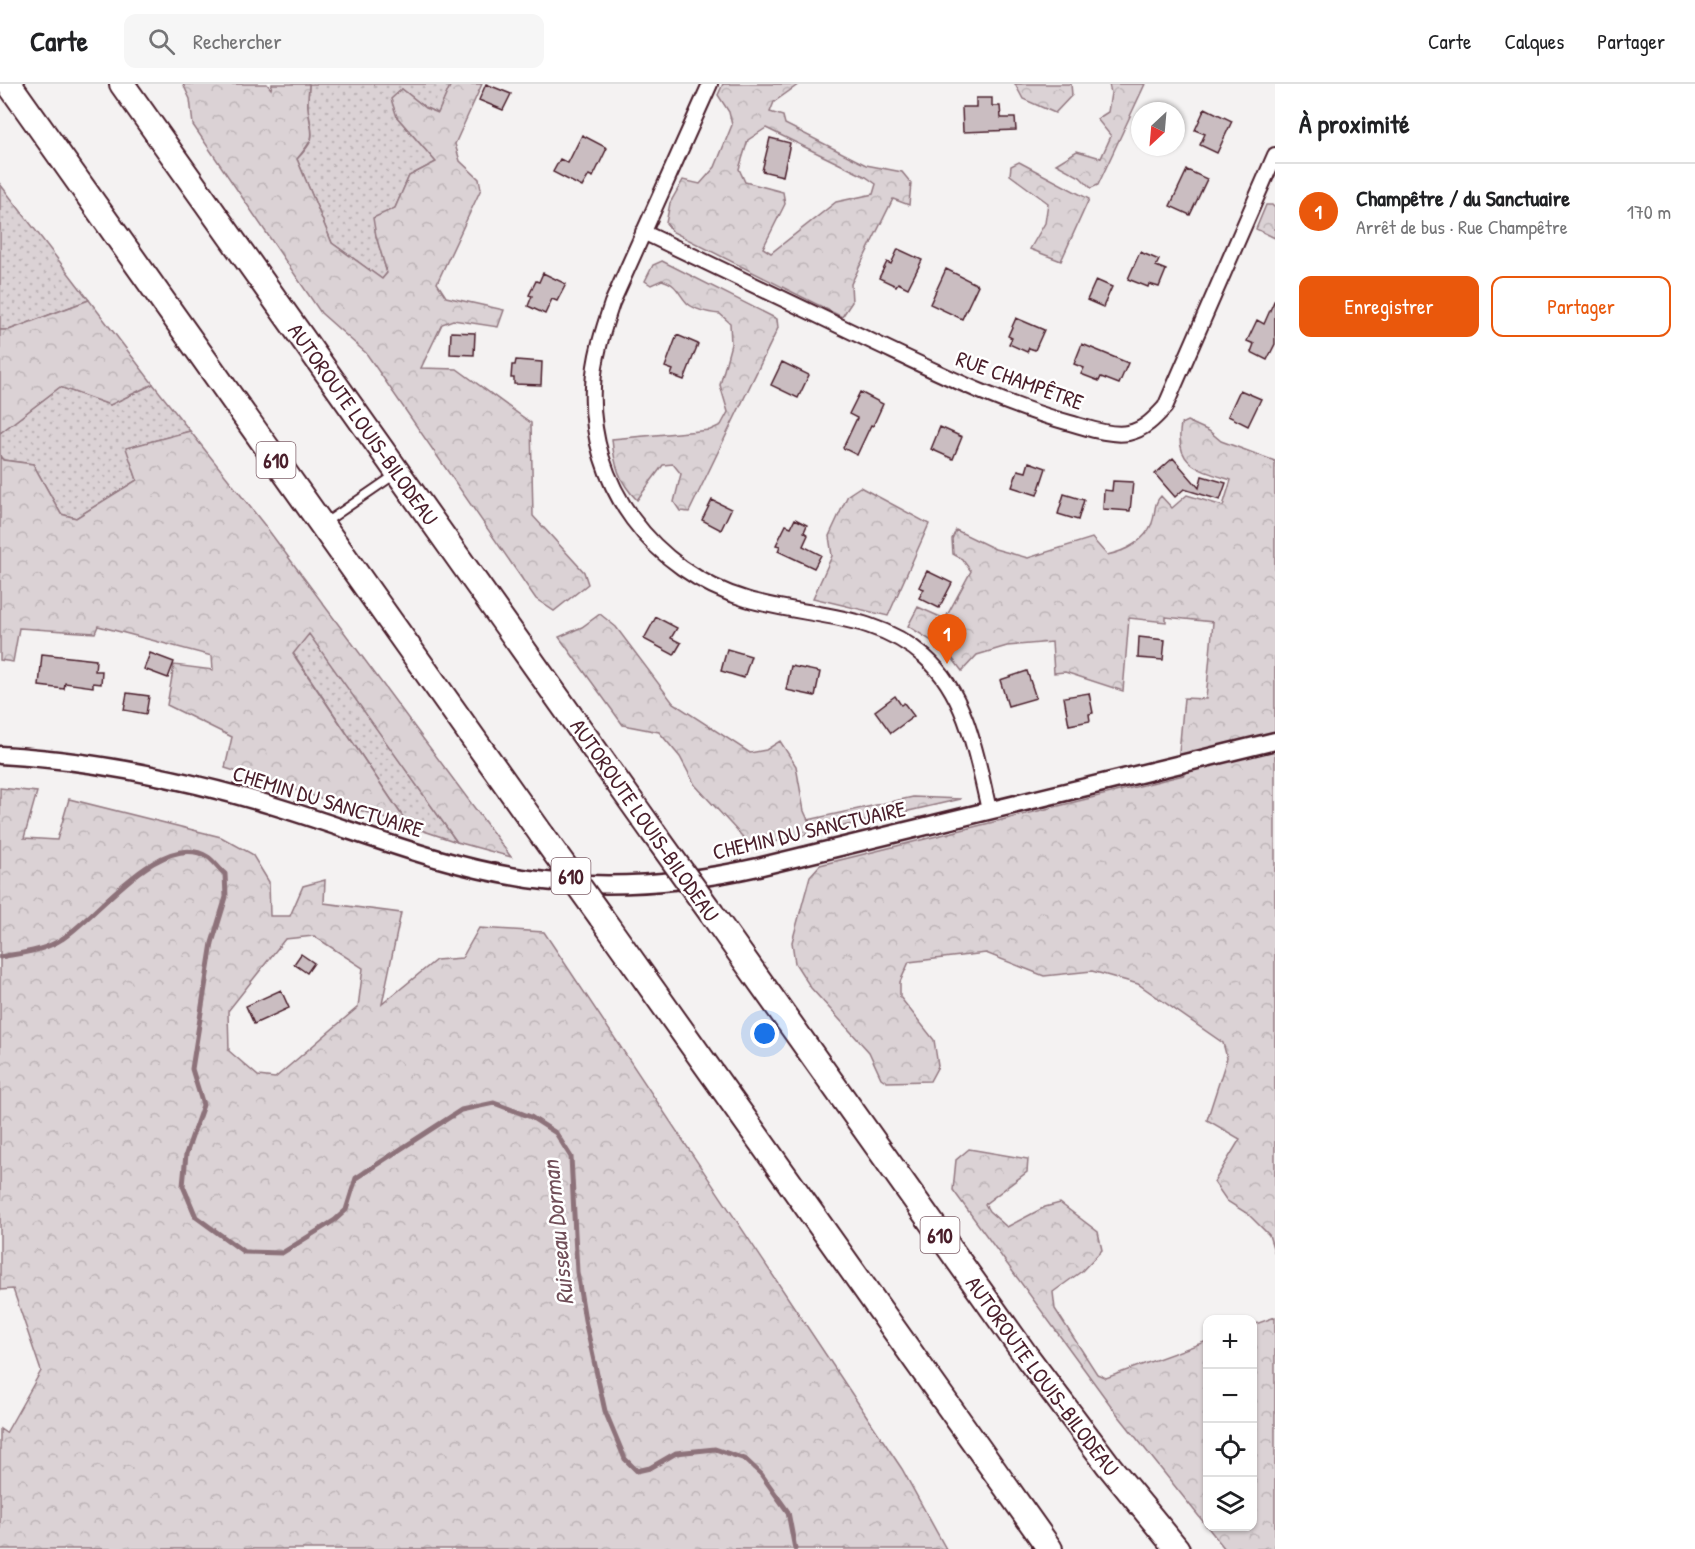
<!DOCTYPE html>
<html lang="fr">
<meta charset="utf-8">
<style>
:root{--surface:#fff;--page:#f6f6f6;--text:#202124;--muted:#757577;--line:#e0e0e0;--accent:#ea580c}
body{margin:0;font-family:"Patrick Hand",sans-serif;background:var(--page);color:var(--text)}
.controls{position:absolute;right:18px;bottom:18px;display:grid;overflow:hidden;border-radius:12px;box-shadow:0 2px 4px #0004}
.controls button{width:54px;height:54px;display:grid;place-items:center;padding:0;border:0;border-bottom:2px solid var(--line);background:var(--surface);color:var(--text);font:30px sans-serif}
.compass{position:absolute;left:1131px;top:18px;width:54px;height:54px;border-radius:50%;background:var(--surface);box-shadow:0 2px 4px #0004;rotate:206deg}
.you{position:absolute;left:765px;top:950px;width:21px;height:21px;margin:-15px;border:4px solid #fff;border-radius:50%;background:#1a73e8;box-shadow:0 0 0 9px #1a73e833}
.badge{display:grid;place-items:center;width:39px;height:39px;border-radius:50%;background:var(--accent);color:#fff;font-size:20px;font-weight:700}
.pin{position:absolute;translate:-50% -50px;filter:drop-shadow(0 2px 3px #0008)}
.pin::after{content:'';position:absolute;top:32px;width:21px;height:18px;background:inherit;clip-path:polygon(0 0,100% 0,50% 100%)}
.list{margin:0;padding:0;list-style:none}
h2{display:flex;justify-content:space-between;align-items:center;height:78px;margin:0;padding:0 24px;font-size:26px}
h2 small{font-size:20px;font-weight:400;color:var(--muted)}
.list li{display:grid;grid-template-columns:39px 1fr auto;gap:18px;align-items:center;box-sizing:border-box;height:96px;padding:0 24px;border-top:2px solid var(--line)}
.list b{display:block;font-size:22px;white-space:nowrap}
.list p{margin:0;font-size:20px;white-space:nowrap;color:var(--muted)}
.list em{font-size:20px;font-style:normal;color:var(--muted)}
.actions{display:flex;gap:12px;padding:18px 24px}
.actions a{flex:1;padding:14px 0;border:2px solid var(--accent);border-radius:12px;text-align:center;font-size:21px;color:var(--accent)}
.actions .main{background:var(--accent);color:#fff}
.icon{flex:none;width:33px;height:33px;fill:none;stroke:currentColor;stroke-width:2;stroke-linecap:round;stroke-linejoin:round}
.map{position:relative;flex:none;width:1275px;height:1465px;overflow:hidden}
header{display:flex;align-items:center;gap:36px;box-sizing:border-box;height:84px;padding:0 30px;background:var(--surface);border-bottom:2px solid var(--line)}
header strong{font-size:28px}
nav{display:flex;gap:33px;margin-inline-start:auto;font-size:21px}
.search{width:420px;height:54px;background:var(--page);display:flex;align-items:center;gap:15px;box-sizing:border-box;padding:0 21px;border-radius:12px;color:var(--muted);font-size:22px}
main{display:flex}
aside{flex:1;background:var(--surface)}
.map>svg:first-child{display:block}
.grass{fill:url(#grass-dots);stroke:#927880;stroke-width:1.5}
.forest{fill:url(#forest-crowns);stroke:#927880;stroke-width:1.5;fill-rule:evenodd}
.lines{fill:none;stroke-linecap:round;stroke-linejoin:round}
.stream{stroke:#8d727a;stroke-width:5}
.building{fill:#cabdc1;stroke:#4a1f2b;stroke-width:1.5}
.service-casing{stroke:#4a1f2b;stroke-width:11}
.minor-casing{stroke:#4a1f2b;stroke-width:18}
.tertiary-casing{stroke:#4a1f2b;stroke-width:21}
.motorway-casing{stroke:#4a1f2b;stroke-width:28}
.service{stroke:#fff;stroke-width:7}
.minor{stroke:#fff;stroke-width:14}
.tertiary{stroke:#fff;stroke-width:16}
.motorway{stroke:#fff;stroke-width:24}
.motorway-bridge-casing{stroke:#4a1f2b;stroke-width:28;stroke-linecap:butt}
.motorway-bridge{stroke:#fff;stroke-width:24}
.labels{text-anchor:middle;dominant-baseline:central;stroke-width:5;stroke-linejoin:round;paint-order:stroke}
.shield{fill:#fff;stroke:#80626b;stroke-width:1.5}
.shield-label{font-size:21px;font-weight:bold;fill:#4a1f2b}
.street-label{font-size:22px;fill:#4a1f2b;stroke:#fff}
.water-label{font-size:24px;font-style:italic;fill:#714f59;stroke:#fff}
</style>
<header>
<strong>Carte</strong>
<div class="search"><svg class="icon" aria-label="search" viewBox="0 0 24 24"><circle cx="10" cy="10" r="6"/><path d="M15 15l6 6"/></svg>Rechercher</div>
<nav><a>Carte</a><a>Calques</a><a>Partager</a></nav>
</header>
<main>
<div class="map">
<svg width="1275" height="1465" viewBox="0 0 1275 1465">
<defs>
<pattern id="grass-dots" width="8" height="8" patternUnits="userSpaceOnUse" patternTransform="scale(1.5)"><rect width="8" height="8" fill="#dbd2d5"/><path d="M2 2h.1M6 6h.1" fill="none" stroke="#bdb4b7" stroke-width="1.8" stroke-linecap="round"/></pattern>
<pattern id="forest-crowns" width="20" height="18" patternUnits="userSpaceOnUse" patternTransform="scale(1.5)"><rect width="20" height="18" fill="#dbd2d5"/><path d="M2 6a3 3 0 1 1 6 0M12 15a3 3 0 1 1 6 0" fill="none" stroke="#bdb4b7"/></pattern>
</defs>
<rect width="100%" height="100%" fill="#f4f2f2"/>
<filter id="ink" filterUnits="userSpaceOnUse"><feTurbulence type="fractalNoise" baseFrequency=".0167" numOctaves="2"/><feDisplacementMap in="SourceGraphic" scale="12" xChannelSelector="R" yChannelSelector="G"/><feConvolveMatrix kernelMatrix="1 2 1 2 8 2 1 2 1" color-interpolation-filters="sRGB"/></filter>
<g filter="url(#ink)">
<path class="grass" d="M309 0H451L438 30 426 24 402 5 397 33 436 78 409 92 395 124 376 152 387 189 382 195 332 159 297 75C318 53 312 52 308 25 307 17 309 8 309 0Z
M0 100 89 216 9 246H0Z
M153 300 190 347 127 364 137 396 76 434 61 430 33 380 3 376 0 372V349L60 303 110 321Z
M309 549 457 758 409 742 293 569Z"/>
<path class="forest" d="M183 0H267L271 5 272 0H309C309 8 307 16 308 24 311 54 319 48 297 75L332 159 382 195 387 189 376 152 373 134 395 124 409 92 436 78 397 33 391 15 402 5 426 24 438 29 451 0H482L455 60 460 77 479 95 481 105 437 199 446 213 504 226 498 243 453 236 442 240 421 284 457 285 531 339 533 432 584 488 588 500 554 527 536 515 366 269 321 229 193 41 190 15Z
M723 0H799L774 18 770 28 783 32 785 40 866 81 902 88 911 99 909 121 893 115 851 200 852 218 842 233 673 148 666 139 670 119 683 96 700 100 715 83 732 41 729 28 718 11ZM766 44 866 93 876 100 873 110 836 118 771 169 763 164 785 120 783 108 745 98 739 85 748 56Z
M1015 0H1071L1072 11 1055 29 1023 15Z
M1109 0H1145L1098 101 1091 104 1080 93 1056 80 1077 67 1101 74 1111 52 1097 35 1108 28 1111 9Z
M1019 78 1089 115 1061 177 1030 165 1045 139 1048 119 1010 91 1011 82Z
M1266 121H1272L1275 124V154L1256 145Z
M662 177 777 235 778 244 689 428 680 427 674 418 681 390 673 380 663 381 637 416C619 398 614 380 612 355L710 346 721 341 728 328 720 301 731 260 730 239 720 230C709 229 696 227 687 219 677 208 678 201 662 196L651 201 645 197 653 181Z
M89 216 153 300 110 321 60 303 0 349V246H9Z
M1187 337 1209 347 1221 357 1275 377V1170L1269 1151 1248 1130 1227 1117 1214 1098 1240 1055 1207 1036 1227 974 1223 959 1138 900 1092 887 1044 892 986 869 909 878 900 898V913L934 956 938 982 930 997 887 998 881 994 869 968 811 904 795 879 792 858 810 792 820 781 1184 691 1179 669 1184 614 1206 615 1213 538 1166 533V538L1129 534 1123 607 1065 588 1054 589 1052 558 1007 562 977 571 962 587 946 566 908 542 918 523 945 535 971 487 962 475 953 470 952 455 956 446 995 465 1028 474 1092 454 1107 471C1126 467 1145 457 1152 439 1156 429 1153 420 1161 412L1172 424 1187 411 1223 422 1231 396C1198 386 1174 381 1181 340Z
M190 347 266 443 511 773 457 758 309 550 293 570 409 742 225 684 232 653 167 621 174 581 213 586 212 572 98 542 95 549 19 544 13 578 0 576V372L3 376 33 380 61 430 76 434 137 396 126 364Z
M860 403 929 440 888 532 813 514 832 472 829 452 848 411Z
M600 530 616 543 673 619 750 669 766 666 780 657 796 682 804 727 808 736 913 713 961 715 752 763 695 701 680 673 659 648 623 641 559 553 582 543Z
M0 704 37 708 24 754 57 756 69 715 221 753 252 770 269 798 270 832H290L303 802 325 796 324 819 401 829 382 920 436 876 462 874 479 844 544 848 902 1385 946 1465H0V1345L6 1349 41 1287 13 1205 0 1206ZM314 852 363 884 358 923 275 994 258 992 229 967 228 927 285 855Z
M969 1065 1028 1075 1027 1088 985 1120 989 1127 1007 1143 1045 1123 1060 1119 1098 1148 1102 1166 1082 1187 1053 1208 1055 1225 1097 1290 1106 1294 1207 1257 1208 1442H1252L1253 1241 1275 1233V1465H1225L1114 1326 953 1106 956 1076Z"/>
<g class="lines">
<path class="stream" d="M0 873C21 869 44 867 62 855 96 834 162 744 208 773 214 777 219 785 225 790L226 813 212 859 192 985 203 1021 186 1070 183 1102 196 1133 244 1168 282 1169 335 1136 346 1126 356 1094 461 1026 494 1019 531 1033 556 1049 571 1073 577 1188 585 1236 605 1327 625 1375 637 1387 650 1384 676 1369 715 1365 745 1375 761 1390 788 1428 795 1465"/>
</g>
<path class="building" d="M486 0 511 10 503 26 479 16Z
M976 14H992V22H1000L1001 34H1015L1016 46 963 48 962 23H976Z
M1205 24 1232 37 1217 69 1200 61 1205 50 1195 46Z
M582 51 607 64 593 93 589 91 582 103 553 88 560 75 568 79Z
M770 54 790 59 783 92 762 87Z
M1187 86 1207 95 1190 131 1170 122Z
M898 165 922 176 908 204 898 199 896 202 879 194 887 178 891 180Z
M1140 168 1159 176 1156 182 1166 186 1159 203 1149 200 1148 203 1128 195Z
M946 185 978 201 962 235 930 220Z
M543 189 566 200 557 217 552 215 545 230 528 222 532 212 529 211 536 197 539 198Z
M1096 196 1112 203 1103 223 1087 216Z
M1275 215V260L1267 276 1251 268 1254 260 1247 257 1257 236 1264 240Z
M1016 234 1044 246 1035 266 1029 264 1027 268 1009 260 1012 254 1008 252Z
M451 248 475 249 474 271 450 270Z
M677 251 698 260 684 296 671 291 673 286 665 283Z
M1082 260 1128 279 1119 300 1101 293 1099 297 1081 290 1084 284 1074 280Z
M516 276 542 278 541 301 514 300V294H511L512 281H515Z
M782 278 809 291 798 314 771 301Z
M1240 306 1261 315 1248 342 1228 332Z
M860 308 883 320 873 342 871 341 857 371 843 364 857 334 849 330Z
M940 343 962 353 953 375 931 365Z
M1173 374 1199 404 1202 392 1226 399 1220 416 1184 405 1175 413 1155 390Z
M1029 378 1046 384 1037 411 1012 403 1018 386 1026 388Z
M1113 397 1133 398 1130 427 1103 425 1104 406 1112 407Z
M1064 410 1084 416 1078 436 1058 430Z
M712 416 731 425 721 446 702 436Z
M795 435 807 441 804 448 808 451 803 462 821 471 814 484 778 467 780 462 776 461 786 441 791 443Z
M927 487 952 499 939 524 919 514 924 505 919 503Z
M656 533 677 544 671 554 681 559 674 571 644 555Z
M1139 553 1165 556 1163 576 1138 574Z
M727 565 751 572 744 594 721 587Z
M150 569 174 578 168 594 144 585Z
M42 570 96 576 95 587H102L101 600 93 599V603L65 599 64 605 39 602Z
M791 582 820 588 815 612 786 606Z
M1027 587 1036 614 1008 622 1000 596Z
M127 609 149 612 146 630 124 626Z
M1089 609 1093 629 1089 630 1090 637 1069 641 1064 613Z
M895 612 901 621 904 619 914 632 891 649 875 627Z
M301 870 314 879 307 889 294 880Z
M281 906 289 924 254 940 246 922Z"/>
<g class="lines">
<defs>
<path id="service" d="M326 438 393 392"/>
<path id="minor" d="M710 0 612 219C603 246 594 274 593 303 588 401 653 487 746 515 808 534 873 527 925 573 967 610 977 674 989 726
M643 148C718 184 793 220 869 256 935 287 1000 320 1070 339 1088 344 1110 352 1128 349 1144 346 1155 334 1165 323L1275 71"/>
<path id="tertiary" d="M0 671C92 676 184 695 271 721 357 747 440 782 529 795 606 806 682 800 758 783L1275 657"/>
<g id="motorway">
<path d="M9 0 542 751"/>
<path id="s1" d="M122 0 653 748"/>
<path id="s2" d="M712 830 1027 1273 1109 1382 1177 1465"/>
<path d="M601 833 1050 1465"/>
</g>
</defs>
<use href="#service" class="service-casing"/>
<use href="#minor" class="minor-casing"/>
<use href="#tertiary" class="tertiary-casing"/>
<use href="#motorway" class="motorway-casing"/>
<use href="#service" class="service"/>
<use href="#minor" class="minor"/>
<use href="#tertiary" class="tertiary"/>
<use href="#motorway" class="motorway"/>
<defs>
<path id="motorway-bridge" d="M653 748 712 830
M542 751 601 833"/>
</defs>
<use href="#motorway-bridge" class="motorway-bridge-casing"/>
<use href="#motorway-bridge" class="motorway-bridge"/>
</g>
</g>
<g class="labels">
<g class="shield">
<rect x="256.5" y="358" width="39" height="36" rx="4.5"/>
<rect x="551.5" y="774" width="39" height="36" rx="4.5"/>
<rect x="920.5" y="1133" width="39" height="36" rx="4.5"/>
</g>
<g class="shield-label">
<text x="276" y="376">610</text>
<text x="571" y="792">610</text>
<text x="940" y="1151">610</text>
</g>
<g class="street-label">
<text transform="translate(1020 296) rotate(20)">RUE CHAMPÊTRE</text>
<text stroke="none"><textPath href="#s1" startOffset="417">AUTOROUTE LOUIS-BILODEAU</textPath></text>
<text transform="translate(328 717) rotate(17)">CHEMIN DU SANCTUAIRE</text>
<text transform="translate(645 736) rotate(55)">AUTOROUTE LOUIS-BILODEAU</text>
<text transform="translate(809 746) rotate(-13)">CHEMIN DU SANCTUAIRE</text>
<text stroke="none"><textPath href="#s2" startOffset="568">AUTOROUTE LOUIS-BILODEAU</textPath></text>
</g>
<g class="water-label">
<text transform="translate(557 1149) rotate(-96)">Ruisseau Dorman</text>
</g>
</g>
</svg>
<div class="controls">
<button>+</button>
<button>−</button>
<button><svg class="icon" aria-label="locate" viewBox="0 0 24 24"><circle cx="12" cy="12" r="6"/><path d="M12 2v4M12 18v4M2 12h4M18 12h4"/></svg></button>
<button><svg class="icon" aria-label="layers" viewBox="0 0 24 24"><path d="M12 4l9 5-9 5-9-5zM3 14l9 5 9-5"/></svg></button>
</div>
<svg class="compass" viewBox="-18 -18 36 36"><path d="M0-13l5 13h-10z" fill="#e53935"/><path d="M0 13l5-13h-10z" fill="#757577"/></svg>
<div class="you"></div>
<div class="pin badge" style="left:947px;top:580px">1</div>
</div>
<aside>
<h2>À proximité<small></small></h2>
<ul class="list">
<li><span class="badge">1</span><div><b>Champêtre / du Sanctuaire</b><p>Arrêt de bus · Rue Champêtre</p></div><em>170 m</em></li>
</ul>
<div class="actions"><a class="main">Enregistrer</a><a>Partager</a></div>
</aside>
</main>
